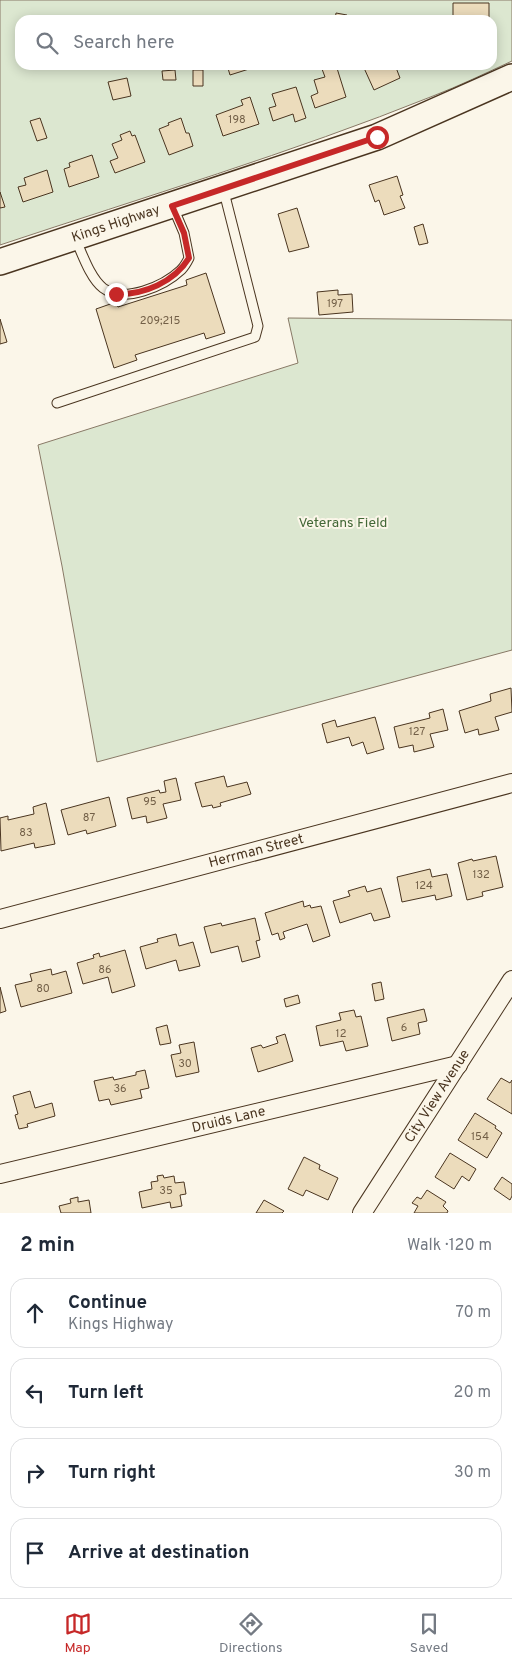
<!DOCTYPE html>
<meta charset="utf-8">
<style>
:root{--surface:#fff;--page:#f6f6f7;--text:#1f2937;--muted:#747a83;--line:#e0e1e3;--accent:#c62828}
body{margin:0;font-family:Overpass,sans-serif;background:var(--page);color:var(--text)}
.stop{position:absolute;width:15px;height:15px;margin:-11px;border:4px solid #c62828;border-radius:50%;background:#fff}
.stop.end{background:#c62828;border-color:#fff;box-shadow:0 1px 5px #0008}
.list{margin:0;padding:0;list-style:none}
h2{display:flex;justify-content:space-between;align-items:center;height:65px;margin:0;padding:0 20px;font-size:21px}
h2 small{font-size:16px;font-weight:400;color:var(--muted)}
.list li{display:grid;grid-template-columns:32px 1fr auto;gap:15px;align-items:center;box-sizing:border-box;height:70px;margin:0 10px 10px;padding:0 10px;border:1px solid var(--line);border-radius:15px}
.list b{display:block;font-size:19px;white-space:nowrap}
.list p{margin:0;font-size:16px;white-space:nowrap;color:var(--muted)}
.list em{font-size:16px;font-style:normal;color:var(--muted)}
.icon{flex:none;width:28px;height:28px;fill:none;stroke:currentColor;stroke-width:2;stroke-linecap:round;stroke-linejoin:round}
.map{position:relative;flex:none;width:512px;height:1213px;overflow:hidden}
.search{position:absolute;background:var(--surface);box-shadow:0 2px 12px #0003;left:15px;right:15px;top:15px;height:55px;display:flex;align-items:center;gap:12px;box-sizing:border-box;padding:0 18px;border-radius:15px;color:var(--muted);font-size:19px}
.sheet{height:385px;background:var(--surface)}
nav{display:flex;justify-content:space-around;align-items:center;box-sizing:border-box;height:70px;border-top:1px solid var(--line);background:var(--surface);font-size:14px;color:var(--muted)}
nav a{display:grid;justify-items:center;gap:2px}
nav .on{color:var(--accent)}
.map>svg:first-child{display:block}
.green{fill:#dce7d0;stroke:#887966;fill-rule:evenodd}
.building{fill:#ecdcbc;stroke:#4a3520}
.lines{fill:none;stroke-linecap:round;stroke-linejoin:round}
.service-casing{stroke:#4a3520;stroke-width:11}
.minor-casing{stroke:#4a3520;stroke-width:20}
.secondary-casing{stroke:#4a3520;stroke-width:28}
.service{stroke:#fbf6e9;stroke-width:9}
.minor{stroke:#fbf6e9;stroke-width:18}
.secondary{stroke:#fbf6e9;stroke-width:25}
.route{stroke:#c62828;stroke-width:6}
.labels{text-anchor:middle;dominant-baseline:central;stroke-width:4;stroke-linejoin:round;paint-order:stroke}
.number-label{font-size:11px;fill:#725f47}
.street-label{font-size:14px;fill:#4a3520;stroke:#fbf6e9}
.park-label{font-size:14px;fill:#436837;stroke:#fbf6e9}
</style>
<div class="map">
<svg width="512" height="1213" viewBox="0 0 512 1213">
<rect width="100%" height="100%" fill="#fbf6e9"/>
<path class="green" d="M0 0H512V61C486 73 459 86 433 96 291 153 144 197 0 245ZM20 20H492V65H20Z
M288 318 512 320V650L97 762 62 566 38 445 298 363Z"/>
<path class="building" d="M453 3H489V20H459V16H453Z
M336 13 347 15 346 20H335Z
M69 16 87 17 86 20H69Z
M227 65H248L249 69 230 75Z
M336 65 346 97 315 108 311 96 318 93 314 80 325 77 322 69Z
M370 65H395L400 78 374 90 364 68Z
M175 70 176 80H163L162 71Z
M193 70H203V86H193Z
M127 78 131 96 113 100 108 82Z
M296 87 306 118 295 122 293 114 273 121 269 108 276 106 272 94Z
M250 97 259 124 223 136 216 115 243 105 241 100Z
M40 118 47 138 37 141 30 121Z
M181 118 186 133H189L193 146 169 155 159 129 169 125 168 123Z
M130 131 132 136 135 135 145 162 115 173 110 161 118 158 112 144 122 140 120 135Z
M92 155 99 177 69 187 64 169 70 167 69 163Z
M47 170 53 192 23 202 18 187 26 185 24 178Z
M397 176 403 195 400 196 405 208 384 215 379 200 375 202 369 185Z
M0 192 5 207 0 208Z
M297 208 309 247 289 252 278 214Z
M423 224 428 243 419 245 414 227Z
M206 273 225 333 206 339 204 333 135 355 137 360 114 368 96 309 116 302 118 307 187 285 186 280Z
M338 290V295L352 294 353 312 319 315 317 292Z
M0 319 7 342 0 344Z
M511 688 512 712 495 717 499 730 479 735 478 729 465 733 459 711 491 701 490 694Z
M443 709 448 730 430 734 434 747 414 752 413 745 399 748 394 727 430 718 429 713Z
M375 717 384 749 367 754 363 742 352 746 349 737 327 743 322 724 335 720 337 727Z
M224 776 227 787 247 782 251 794 220 803 221 806 213 808 212 805 202 807 195 783Z
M176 778 181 800 163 804 167 818 147 823 146 816 132 819 127 798 159 790 160 793 166 792 164 781Z
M109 797 116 826 87 834 86 830 68 835 61 810Z
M46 803 55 844 35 848 34 843 1 851 0 818 8 816V820L34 814 33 807Z
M496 856 503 887 482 892 483 896 467 900 458 863 472 859 473 861Z
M430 869 432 877 447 874 452 896 436 900 435 895 402 902 397 877Z
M365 886 367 892 381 888 390 917 374 921 371 913 340 923 333 901 350 896 348 891Z
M303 901 304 907 310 905 311 908 321 906 330 936 313 942 307 924 283 932 285 938 280 940 278 933 272 935 265 913Z
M255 918 260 940 256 941 260 957 242 962 238 946 211 953 204 927 221 923 222 926Z
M176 934 179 946 193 942 200 966 179 971 176 960 146 969 140 947 158 942 157 939Z
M125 950 135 986 112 993 108 977 83 984 77 963 94 958 93 955 99 953 100 957Z
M51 969 52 975 66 971 72 993 21 1007 15 985 32 981 30 974Z
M381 982 384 999 375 1001 372 984Z
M0 987 6 1011 0 1013Z
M298 995 300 1003 286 1007 284 999Z
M424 1009 427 1021 418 1023 420 1034 392 1041 387 1018Z
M354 1010 356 1017 361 1016 368 1046 346 1051 343 1041 320 1046 316 1026 341 1020 339 1013Z
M167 1025 171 1043 160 1045 156 1028Z
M285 1034 293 1061 258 1072 251 1048 261 1045 263 1048 278 1043 276 1037Z
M194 1042 199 1072 176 1077 171 1055 181 1053 179 1045Z
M145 1070 149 1088 140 1090 142 1098 111 1105 109 1099 99 1101 94 1081 113 1077 114 1080 136 1075V1072Z
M501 1078 510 1083 512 1080V1114L487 1099Z
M30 1091 35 1108 52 1103 55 1116 27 1124 28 1127 19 1129 15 1115 18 1114 13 1096Z
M475 1113 496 1126 495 1128 502 1133 487 1158 458 1140Z
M450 1153 476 1169 469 1181 462 1176 454 1189 435 1177Z
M304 1157 320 1165 319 1169 338 1178 328 1200 306 1190 303 1196 288 1189Z
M163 1175 164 1178 174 1176 175 1183 184 1182 186 1194 180 1195 182 1206 171 1208 170 1202 142 1208 139 1192 152 1189 151 1182 158 1181 157 1176Z
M502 1177 512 1184V1196L510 1200 494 1189Z
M427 1190 446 1202 443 1206 448 1211 447 1213H414L418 1206 412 1203 417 1197 421 1199Z
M78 1197V1202L89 1200 91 1213H61L59 1206 71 1203 70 1199Z
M264 1200 284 1211 282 1213H256Z"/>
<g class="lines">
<defs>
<path id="service" d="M75 238C82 253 90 278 103 288 124 304 164 286 181 270 184 267 187 262 189 258L184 233 173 207
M57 403 255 337 258 326 223 188"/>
<g id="minor">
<path id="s1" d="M0 919 512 783"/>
<path id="s2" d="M0 1174 458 1065"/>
<path id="s3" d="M362 1213 512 980"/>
</g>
<g id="secondary">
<path id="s4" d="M0 262 377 137 512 77"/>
</g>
</defs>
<use href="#service" class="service-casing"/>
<use href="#minor" class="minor-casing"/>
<use href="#secondary" class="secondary-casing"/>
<use href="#service" class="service"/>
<use href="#minor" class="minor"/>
<use href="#secondary" class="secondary"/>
</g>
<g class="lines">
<path class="route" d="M116 294C144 295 174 282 189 258L184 233 172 206 377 137"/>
</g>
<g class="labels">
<g class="number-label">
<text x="237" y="120">198</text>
<text x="335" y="304">197</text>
<text x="160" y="321">209;215</text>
<text x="417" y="732">127</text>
<text x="150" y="802">95</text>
<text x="89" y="818">87</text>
<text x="26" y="833">83</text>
<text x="481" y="875">132</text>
<text x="424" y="886">124</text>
<text x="105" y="970">86</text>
<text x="43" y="989">80</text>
<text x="404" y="1028">6</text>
<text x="341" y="1034">12</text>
<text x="185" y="1064">30</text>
<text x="120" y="1089">36</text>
<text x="480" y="1137">154</text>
<text x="166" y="1191">35</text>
</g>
<g class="street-label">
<text stroke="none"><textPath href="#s4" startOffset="122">Kings Highway</textPath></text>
<text stroke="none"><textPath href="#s1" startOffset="265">Herrman Street</textPath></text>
<text stroke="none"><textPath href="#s3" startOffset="139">City View Avenue</textPath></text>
<text stroke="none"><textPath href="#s2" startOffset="235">Druids Lane</textPath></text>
</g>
<g class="park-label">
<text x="343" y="523">Veterans Field</text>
</g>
</g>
</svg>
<div class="stop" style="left:377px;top:137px"></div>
<div class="stop end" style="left:116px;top:294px"></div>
<div class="search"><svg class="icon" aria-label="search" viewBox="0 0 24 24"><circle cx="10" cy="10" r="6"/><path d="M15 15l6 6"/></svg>Search here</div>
</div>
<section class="sheet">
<h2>2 min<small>Walk · 120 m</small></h2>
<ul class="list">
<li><svg class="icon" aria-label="ahead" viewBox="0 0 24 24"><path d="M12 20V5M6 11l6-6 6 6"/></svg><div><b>Continue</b><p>Kings Highway</p></div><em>70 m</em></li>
<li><svg class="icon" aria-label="left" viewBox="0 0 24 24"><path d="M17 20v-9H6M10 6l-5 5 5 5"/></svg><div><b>Turn left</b></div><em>20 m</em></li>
<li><svg class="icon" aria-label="right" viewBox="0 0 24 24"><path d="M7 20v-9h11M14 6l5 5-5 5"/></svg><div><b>Turn right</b></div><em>30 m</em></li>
<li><svg class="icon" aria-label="arrive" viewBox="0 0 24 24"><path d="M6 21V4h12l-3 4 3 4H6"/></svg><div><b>Arrive at destination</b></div></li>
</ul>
</section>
<nav>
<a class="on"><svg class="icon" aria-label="map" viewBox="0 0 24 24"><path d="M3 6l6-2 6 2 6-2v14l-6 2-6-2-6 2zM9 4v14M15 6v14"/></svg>Map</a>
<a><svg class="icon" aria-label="directions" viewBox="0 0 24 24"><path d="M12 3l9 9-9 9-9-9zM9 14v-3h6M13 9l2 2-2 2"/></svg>Directions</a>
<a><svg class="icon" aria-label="saved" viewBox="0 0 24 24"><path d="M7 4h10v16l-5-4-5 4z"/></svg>Saved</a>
</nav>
